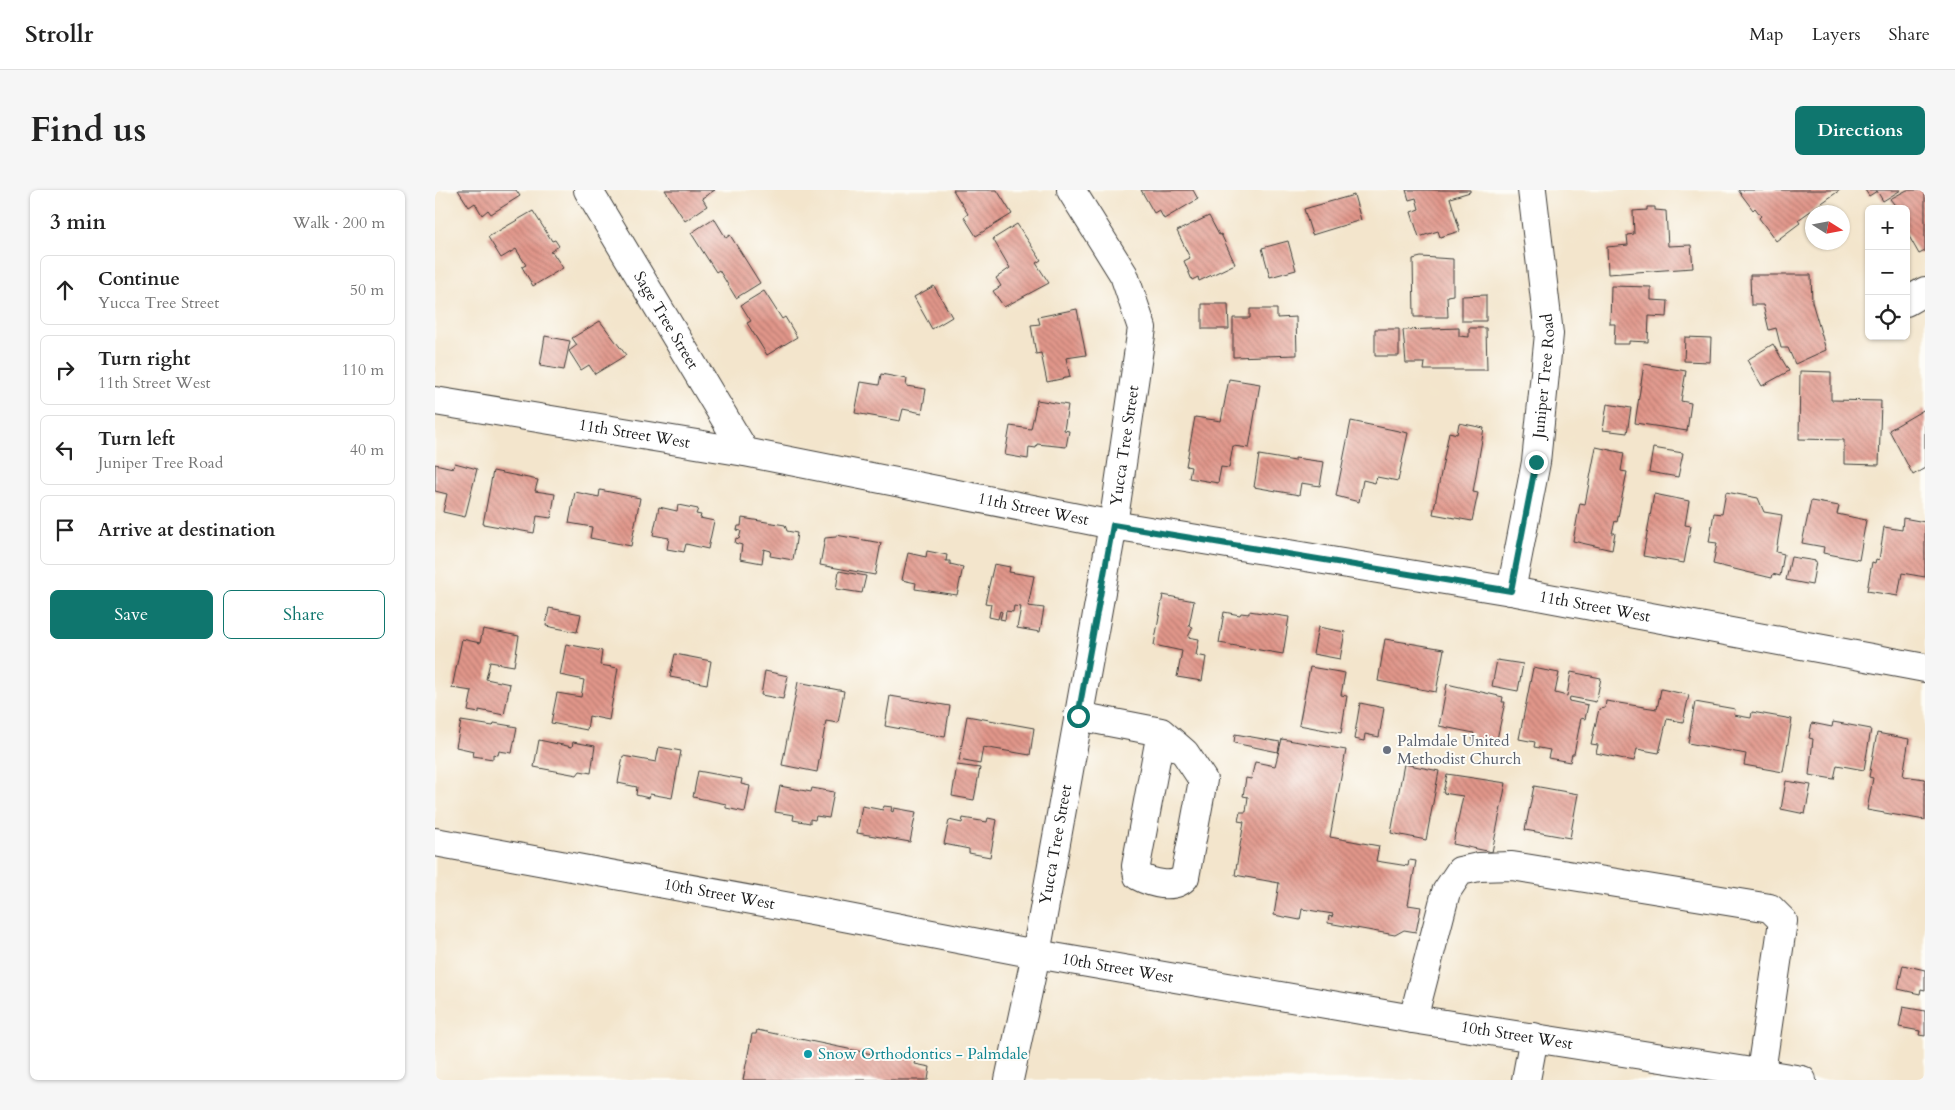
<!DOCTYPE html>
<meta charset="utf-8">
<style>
:root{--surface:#fff;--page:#f6f6f6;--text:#222;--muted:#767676;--line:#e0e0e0;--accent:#0f766e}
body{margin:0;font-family:Cardo,serif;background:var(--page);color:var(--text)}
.controls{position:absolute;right:15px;top:15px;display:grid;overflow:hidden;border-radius:8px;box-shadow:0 1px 4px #0004}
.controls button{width:45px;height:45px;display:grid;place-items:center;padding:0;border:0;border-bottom:1px solid var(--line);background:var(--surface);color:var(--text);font:25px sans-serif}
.compass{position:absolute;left:1370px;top:15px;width:45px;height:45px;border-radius:50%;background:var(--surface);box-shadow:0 1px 4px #0004;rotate:101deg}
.stop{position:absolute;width:15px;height:15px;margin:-11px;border:4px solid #0f766e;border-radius:50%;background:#fff}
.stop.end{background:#0f766e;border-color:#fff;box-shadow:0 1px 5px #0008}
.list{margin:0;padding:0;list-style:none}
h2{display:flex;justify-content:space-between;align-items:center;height:65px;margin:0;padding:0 20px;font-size:21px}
h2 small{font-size:16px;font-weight:400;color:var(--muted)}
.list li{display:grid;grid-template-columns:32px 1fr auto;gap:15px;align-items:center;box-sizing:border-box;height:70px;margin:0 10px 10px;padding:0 10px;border:1px solid var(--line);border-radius:8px}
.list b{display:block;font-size:19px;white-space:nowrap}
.list p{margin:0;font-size:16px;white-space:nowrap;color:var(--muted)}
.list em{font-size:16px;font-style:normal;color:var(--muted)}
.actions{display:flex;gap:10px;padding:15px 20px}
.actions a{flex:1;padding:11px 0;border:1px solid var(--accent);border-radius:8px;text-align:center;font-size:18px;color:var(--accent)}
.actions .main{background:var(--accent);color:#fff}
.icon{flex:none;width:28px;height:28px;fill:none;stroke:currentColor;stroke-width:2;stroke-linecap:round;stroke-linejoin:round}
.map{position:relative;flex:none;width:1490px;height:890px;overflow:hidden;border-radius:8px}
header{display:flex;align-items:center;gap:30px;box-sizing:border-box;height:70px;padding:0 25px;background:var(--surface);border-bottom:1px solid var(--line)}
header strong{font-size:24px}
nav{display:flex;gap:28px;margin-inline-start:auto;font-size:18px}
.intro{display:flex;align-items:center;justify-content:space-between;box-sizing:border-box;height:120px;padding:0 30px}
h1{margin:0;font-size:35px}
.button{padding:12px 22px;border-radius:8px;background:var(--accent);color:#fff;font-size:18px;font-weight:700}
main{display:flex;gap:30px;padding:0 30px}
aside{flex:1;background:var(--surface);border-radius:8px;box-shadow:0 1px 4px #0004}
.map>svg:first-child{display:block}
.building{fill:url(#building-back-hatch)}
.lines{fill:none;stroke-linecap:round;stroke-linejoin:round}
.minor-casing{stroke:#3c3a36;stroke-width:30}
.major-casing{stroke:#3c3a36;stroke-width:30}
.minor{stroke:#fff;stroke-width:28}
.major{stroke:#fff;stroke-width:28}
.route{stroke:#0f766e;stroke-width:6}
.worship-dot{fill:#6b7280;stroke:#fdfcf7;stroke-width:2}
.culture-dot{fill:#0f9aa8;stroke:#fdfcf7;stroke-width:2}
.labels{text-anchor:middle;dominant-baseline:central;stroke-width:4;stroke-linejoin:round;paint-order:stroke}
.street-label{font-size:16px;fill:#1c1c1c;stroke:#fdfcf7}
.worship-label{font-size:16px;fill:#5b616d;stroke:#fdfcf7;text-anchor:start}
.culture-label{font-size:16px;fill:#0d838f;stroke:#fdfcf7;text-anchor:start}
</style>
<header>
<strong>Strollr</strong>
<nav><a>Map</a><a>Layers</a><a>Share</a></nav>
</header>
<div class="intro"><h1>Find us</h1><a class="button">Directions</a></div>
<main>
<aside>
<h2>3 min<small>Walk · 200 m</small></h2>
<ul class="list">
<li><svg class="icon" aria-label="ahead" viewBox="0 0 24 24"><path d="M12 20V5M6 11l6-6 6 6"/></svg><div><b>Continue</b><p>Yucca Tree Street</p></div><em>50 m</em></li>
<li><svg class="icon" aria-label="right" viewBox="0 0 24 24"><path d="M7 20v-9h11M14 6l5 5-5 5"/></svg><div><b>Turn right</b><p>11th Street West</p></div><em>110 m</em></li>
<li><svg class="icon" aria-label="left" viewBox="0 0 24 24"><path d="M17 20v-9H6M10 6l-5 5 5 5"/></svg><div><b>Turn left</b><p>Juniper Tree Road</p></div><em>40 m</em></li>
<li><svg class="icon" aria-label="arrive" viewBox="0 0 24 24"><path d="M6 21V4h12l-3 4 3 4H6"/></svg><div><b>Arrive at destination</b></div></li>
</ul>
<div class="actions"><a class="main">Save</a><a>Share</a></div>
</aside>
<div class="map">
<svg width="1490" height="890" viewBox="0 0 1490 890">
<defs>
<pattern id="building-back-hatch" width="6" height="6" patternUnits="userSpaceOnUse" patternTransform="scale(1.25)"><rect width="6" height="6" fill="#e1968a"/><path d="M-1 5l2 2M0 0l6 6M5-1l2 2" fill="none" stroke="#b67a70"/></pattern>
</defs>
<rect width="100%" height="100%" fill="#fdfcf7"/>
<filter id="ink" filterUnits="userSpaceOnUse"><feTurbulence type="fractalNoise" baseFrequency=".02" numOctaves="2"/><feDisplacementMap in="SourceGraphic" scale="10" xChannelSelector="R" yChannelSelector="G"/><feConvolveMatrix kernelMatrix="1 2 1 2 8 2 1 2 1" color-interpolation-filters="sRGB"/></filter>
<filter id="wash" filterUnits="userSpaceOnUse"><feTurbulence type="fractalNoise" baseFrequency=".0096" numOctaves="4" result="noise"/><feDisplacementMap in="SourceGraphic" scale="20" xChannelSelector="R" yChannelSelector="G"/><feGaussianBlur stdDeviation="1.12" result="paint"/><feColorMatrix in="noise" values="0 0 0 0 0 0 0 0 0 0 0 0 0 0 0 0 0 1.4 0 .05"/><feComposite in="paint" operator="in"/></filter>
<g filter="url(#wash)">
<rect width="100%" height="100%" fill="#f3e5cc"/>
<g id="blocks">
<path class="building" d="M23 0H81L85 6 56 24 53 20 47 25 40 13 34 17Z
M230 0H280L267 8 272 16 250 31Z
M518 0H562L577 24 541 46 529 27 533 24Z
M706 0H758L763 9 729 29 724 20 719 23Z
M971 0H1035V2L1015 8 1025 41 1005 47 1003 41 984 47 976 22 984 19 981 8 974 10Z
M1303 0H1405L1363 30 1365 33 1341 51 1324 28 1326 26 1320 18 1318 20Z
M1430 0H1466L1448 11 1442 1 1434 6Z
M1472 0H1490V61L1484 64 1471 41V19H1463L1455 9Z
M919 5 926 30 877 45 869 19Z
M1212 17H1220V20L1231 21 1233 56 1256 55 1258 78 1173 84 1172 57 1193 55 1192 45 1199 44 1198 21 1212 20Z
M98 21 117 51 120 50 124 56 115 62 118 63 128 78 98 96 87 77 91 75 81 59 66 68 53 47Z
M774 26 784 45 786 44 800 74 764 91 763 87 757 90 749 71 755 68 742 41Z
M279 28 291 48 295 45 325 93 301 108 284 80 281 82 256 43Z
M582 34 606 70 601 73 614 93 569 117 558 101 566 96 561 88 575 78 558 49Z
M853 51 861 80 835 87 827 58Z
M986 67 1018 69V105L1012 106 1013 127H979L978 69Z
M1315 85H1376L1377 112 1391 160 1360 174 1353 158H1346L1341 138 1334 140 1328 115H1316Z
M499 96 517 127 497 139 479 107Z
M1176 96 1216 97V110L1233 111 1232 127 1214 126 1213 152 1194 151V154H1179L1180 134H1175Z
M329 101 347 129 350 127 362 147 332 165 312 133 316 131 306 115Z
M1051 105V131H1027V106Z
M767 114H793L794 139H767Z
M642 119 651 165 631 168 635 187 612 192 606 163 601 164 596 135 605 134 603 127Z
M815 119H842V128L861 127 862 165 798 167V128H815Z
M165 131 191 165 160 184 154 175 146 180 134 161 142 155 137 148Z
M1024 138V146L1034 147V138H1051L1052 180H989L990 173H971L968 140Z
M940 139H964V166H940Z
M110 146 135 151 129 180 105 176Z
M1250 147 1276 148 1275 172 1249 171Z
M1338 154 1354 181 1327 196 1312 170Z
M1209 174 1251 181 1246 211 1256 213 1252 241 1200 233Z
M1365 181 1396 182V210L1446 211 1444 275 1409 274V250L1364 249Z
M446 184 472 189 471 196 491 199 487 223 468 219 465 231 420 223 426 192 444 195Z
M794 189 825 194 814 258 798 256 794 278 786 277 783 293 754 288 756 277 751 276 760 227 786 231Z
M602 210 633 215 629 240 634 241 631 257 602 254 601 258 594 257 593 269 570 265 575 236 596 239Z
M1172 214 1196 218 1192 243 1168 240Z
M1490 219V278L1478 285 1454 240Z
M916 231 973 243 963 291 942 287 940 293 928 290 924 312 901 306Z
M1024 233 1049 238 1038 302 1043 303 1037 331 998 324 1014 242 1022 244Z
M1161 257 1189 263 1186 281 1192 282 1182 332 1180 331 1177 343H1180L1177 360 1138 351 1145 313 1150 314Z
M1218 258 1248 263 1243 287 1214 282Z
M824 265 860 271V268L889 272 885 296 866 293 864 305 819 297Z
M20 273 42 279 30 327 8 322 12 304 0 301V274L18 278Z
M58 281 103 290 100 301 120 304 116 328 102 326 99 343 48 334Z
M165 300 205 308 196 356 155 348 157 337 134 333 140 302 164 307Z
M1291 302 1323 308 1329 322 1347 325 1341 362 1349 364 1345 386 1338 384 1337 388 1278 374 1282 353 1274 352 1279 323 1287 324Z
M1219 304 1254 311 1250 335 1256 336 1249 373 1208 366Z
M1376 311 1404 316 1402 324 1431 330 1424 370 1388 363 1389 357 1367 353Z
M243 315 263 319 261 324 266 325 265 328 279 331 273 359 251 354 249 362 232 359 234 348 218 345 224 317 242 321Z
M307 328 350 335 352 341 362 343 358 370 335 366 336 361 329 359 327 373 305 369 307 355 300 353 301 348 304 349 306 341 302 340 303 336H306Z
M1468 328 1490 332V387L1467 383 1463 406 1432 401 1437 372 1440 373 1441 369 1444 370 1449 337 1467 340Z
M401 345 446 353 440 385 385 375 390 348 401 347Z
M492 361 512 365 511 371H515V374L528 377 522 405 480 399 481 393 467 390 473 363 491 367Z
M1356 367 1381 371 1377 395 1351 390Z
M559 374 575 377 574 382 599 386 593 416 609 418 605 442 582 438 586 417 579 416 578 422 571 421 570 430 565 429 567 422 565 421 563 429 554 427 556 414 550 413Z
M404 381 431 386 427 403 401 399Z
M728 405 759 411 754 436 758 437 753 447 764 449 761 465 771 467 767 491 742 487 747 461 719 455Z
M114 418 146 424 142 442 111 436Z
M814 421 854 427 848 464 784 453 789 422 805 425 806 423 814 424Z
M883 437 910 442 905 469 878 464Z
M48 439 84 446 79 476 55 472 51 489 75 494 69 525 44 520V523L33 521 37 501 17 498 27 449 45 453Z
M950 449 1009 459 1001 502 943 491Z
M131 454 167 461 165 475 183 478 174 530 154 526 152 540 116 533 122 503 146 507 149 490 125 485Z
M240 464 276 471 272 494 235 487Z
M1062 470 1088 474 1083 501 1057 496Z
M875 477 910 483 906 505 912 506 906 543 864 535Z
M1098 478 1124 483 1120 503 1132 506 1136 482 1166 488 1161 512 1135 507 1134 511 1153 515 1150 529 1146 528 1139 564H1137L1135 572 1113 568 1115 560 1099 557 1100 552 1084 549Z
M330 481 353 486 348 509 326 505Z
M363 492 409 501 403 533 391 531 382 582 347 575Z
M1012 494 1068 507 1067 512H1070L1061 554 1037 549 1039 543 1004 536Z
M1226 499 1254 505 1248 532 1232 529 1224 563 1202 559 1199 571 1161 563 1163 555 1156 554 1164 519 1170 518 1171 511 1222 519Z
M455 506 515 516 510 547 450 536Z
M1260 512 1300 519 1299 525 1316 528 1317 522 1357 529 1348 582 1309 575 1311 564 1253 553Z
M925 513 949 518 944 547 930 544 929 551 919 549Z
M532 526 599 538 595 565 548 557 545 574 524 570Z
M26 531 58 536 59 533 82 537 77 563 64 561 63 565 58 564V569L38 566 39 561 21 557Z
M1398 532 1436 539 1429 580 1402 575 1399 589 1374 585 1378 549 1374 548 1377 533 1397 537Z
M1442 543 1474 549 1468 586 1490 589V630L1432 620 1438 588 1434 587Z
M800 544 845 552 843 562 799 553Z
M847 549 911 560 895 647 944 656 941 671 973 676 974 670 981 671 973 715 986 717 981 742 969 740 960 745 893 733 894 726 897 727 898 724 867 719 865 730 839 725 844 693 800 685 809 632 803 631 805 622H811L813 607 808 606 811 588 816 589 820 572 840 576Z
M104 550 137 557 138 552 160 556 156 583 145 581 142 585 99 577Z
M224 557 246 561 237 608 215 604 214 608 201 605 202 597 183 593 188 566 221 572Z
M969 574 1004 581 991 650 956 643Z
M522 575 545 578 539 610 517 606Z
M263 581 307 589 306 594 315 596 310 622 291 618V614L258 607Z
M1012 584 1071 593 1057 662 1018 654 1028 606 1008 603Z
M1351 591 1376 595 1370 624 1346 619Z
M345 596 376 602 377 598 399 602 394 628 381 626 380 630 375 629V633L358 630 359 625 340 622Z
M1099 596 1143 604 1135 648 1090 640Z
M427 616 448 620 449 616 457 617 456 621 458 622 459 618 481 622 475 652 422 643Z
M528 628 552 632 553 628 562 630 555 667 534 663V659L509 654 514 630 527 633Z
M1468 775 1490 780V800L1486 799 1485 804 1463 799Z
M1468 817 1490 821V846L1484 845 1485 841 1464 837Z
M322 840 442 865 443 862 481 870 480 874 495 877 493 890H308L317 844H321Z"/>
</g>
</g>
<g filter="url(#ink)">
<use href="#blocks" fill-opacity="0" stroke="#3c3a36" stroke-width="1"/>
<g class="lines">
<defs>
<g id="minor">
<path id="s1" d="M153 0 310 262"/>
<path d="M1471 112 1490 101"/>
<path id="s2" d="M0 211 310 262 678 335 1076 401 1490 478"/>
<path id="s3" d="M1076 401 1101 272 1114 144 1097 0"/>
<path d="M643 526 726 542 750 563 768 590 750 687C739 700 716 693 703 686L701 676 726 542"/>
<path d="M978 829 1011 702 1025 681 1044 677 1077 676 1335 718 1348 731 1326 882"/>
<path id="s4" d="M574 890 601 764 678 335 707 138 689 85 636 0"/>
<path d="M1091 890 1099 847"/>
</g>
<g id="major">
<path id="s5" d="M0 652 393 724 601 764 978 829 1367 890"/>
</g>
</defs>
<use href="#minor" class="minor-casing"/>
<use href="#major" class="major-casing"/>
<use href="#minor" class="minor"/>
<use href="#major" class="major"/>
</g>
</g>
<g class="lines" filter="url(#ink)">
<path class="route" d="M643 526 678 335 1076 401 1101 272"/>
</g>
<circle class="worship-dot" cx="952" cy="560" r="5"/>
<circle class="culture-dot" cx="373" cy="864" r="5"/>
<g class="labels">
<g class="street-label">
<text stroke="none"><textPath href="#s1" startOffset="152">Sage Tree Street</textPath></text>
<text stroke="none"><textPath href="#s3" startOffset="218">Juniper Tree Road</textPath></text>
<text stroke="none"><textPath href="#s2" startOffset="202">11th Street West</textPath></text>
<text stroke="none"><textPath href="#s4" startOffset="645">Yucca Tree Street</textPath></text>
<text stroke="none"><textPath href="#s2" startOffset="608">11th Street West</textPath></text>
<text stroke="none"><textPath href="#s2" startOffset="1178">11th Street West</textPath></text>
<text stroke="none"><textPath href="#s4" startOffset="240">Yucca Tree Street</textPath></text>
<text stroke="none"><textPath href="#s5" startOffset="289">10th Street West</textPath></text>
<text stroke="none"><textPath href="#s5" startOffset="694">10th Street West</textPath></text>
<text stroke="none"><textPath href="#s5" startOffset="1099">10th Street West</textPath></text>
</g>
<g class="worship-label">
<text x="962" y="551">Palmdale United<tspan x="962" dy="18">Methodist Church</tspan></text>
</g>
<g class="culture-label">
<text x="383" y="864">Snow Orthodontics - Palmdale</text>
</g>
</g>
</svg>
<div class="controls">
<button>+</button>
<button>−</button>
<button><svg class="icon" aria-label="locate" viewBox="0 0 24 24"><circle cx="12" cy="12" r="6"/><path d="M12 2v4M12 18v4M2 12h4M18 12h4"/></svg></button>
</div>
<svg class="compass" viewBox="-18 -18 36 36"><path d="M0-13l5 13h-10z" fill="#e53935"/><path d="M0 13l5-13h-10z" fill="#767676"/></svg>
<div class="stop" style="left:643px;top:526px"></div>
<div class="stop end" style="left:1101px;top:272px"></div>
</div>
</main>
